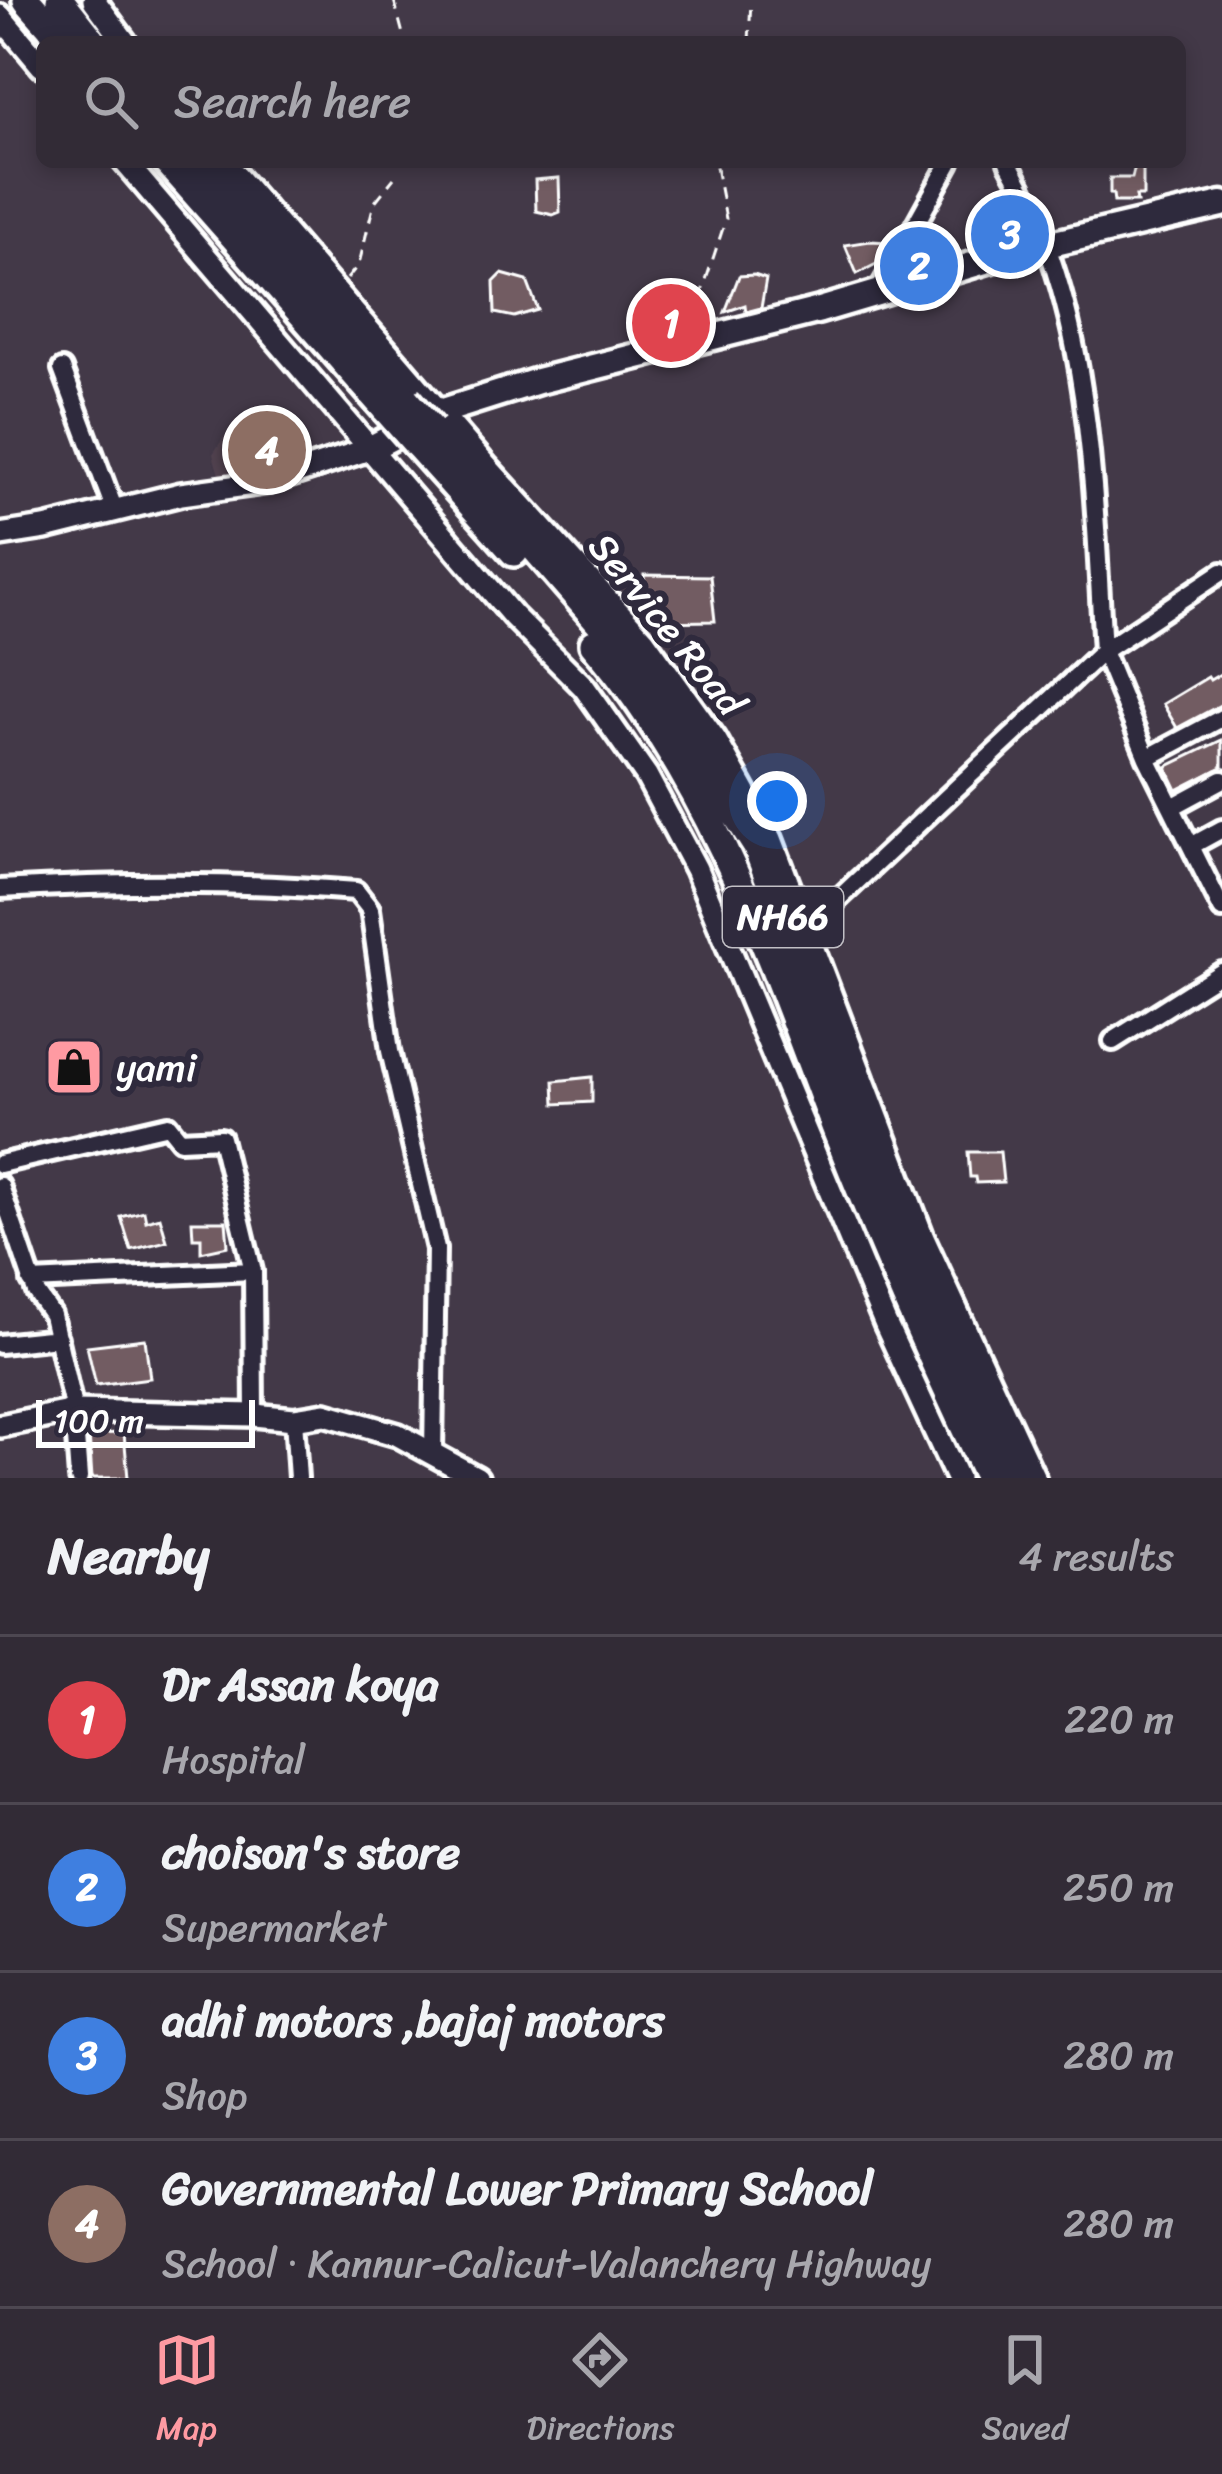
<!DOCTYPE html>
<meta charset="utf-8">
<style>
:root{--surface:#322b36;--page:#3d3742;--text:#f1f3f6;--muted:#a8a7ad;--line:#4d4751;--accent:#ff9aa2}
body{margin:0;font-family:Sriracha,sans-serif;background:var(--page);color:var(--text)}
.scale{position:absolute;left:36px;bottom:30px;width:219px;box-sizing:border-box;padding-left:12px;border:6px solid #fff;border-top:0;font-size:33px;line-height:42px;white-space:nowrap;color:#fff;-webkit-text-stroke:9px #2f2a3d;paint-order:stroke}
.you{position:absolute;left:777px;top:801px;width:42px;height:42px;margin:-30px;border:9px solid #fff;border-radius:50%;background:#1a73e8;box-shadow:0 0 0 18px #1a73e833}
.badge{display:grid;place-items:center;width:78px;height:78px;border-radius:50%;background:var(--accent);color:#fff;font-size:39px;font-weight:700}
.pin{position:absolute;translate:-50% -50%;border:6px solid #fff;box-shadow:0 3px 12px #0006}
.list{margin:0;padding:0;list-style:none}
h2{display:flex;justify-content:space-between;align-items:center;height:156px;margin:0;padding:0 48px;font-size:51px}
h2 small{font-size:39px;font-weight:400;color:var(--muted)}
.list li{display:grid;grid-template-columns:78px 1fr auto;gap:36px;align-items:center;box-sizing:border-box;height:168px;padding:0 48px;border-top:3px solid var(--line)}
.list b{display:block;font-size:45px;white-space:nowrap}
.list p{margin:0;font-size:39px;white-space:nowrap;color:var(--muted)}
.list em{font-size:39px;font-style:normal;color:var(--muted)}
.icon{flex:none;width:66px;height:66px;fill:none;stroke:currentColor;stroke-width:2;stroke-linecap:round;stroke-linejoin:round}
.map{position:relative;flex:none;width:1222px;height:1478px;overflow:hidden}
.search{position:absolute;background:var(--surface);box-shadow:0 6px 18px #0003;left:36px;right:36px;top:36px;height:132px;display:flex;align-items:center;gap:30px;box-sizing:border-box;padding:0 42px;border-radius:18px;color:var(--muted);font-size:45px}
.sheet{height:828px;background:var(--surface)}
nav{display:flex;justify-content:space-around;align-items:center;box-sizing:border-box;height:168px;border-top:3px solid var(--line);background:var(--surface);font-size:33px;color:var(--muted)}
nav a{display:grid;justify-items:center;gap:6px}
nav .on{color:var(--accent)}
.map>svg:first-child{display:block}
.built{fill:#514350}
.building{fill:#725b62;stroke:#fff;stroke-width:3}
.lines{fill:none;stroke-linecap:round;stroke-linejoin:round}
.minor-casing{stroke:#fff;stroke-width:26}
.tertiary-casing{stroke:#fff;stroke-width:30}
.secondary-casing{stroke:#fff;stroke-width:33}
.trunk-casing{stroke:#fff;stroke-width:36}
.path{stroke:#fff;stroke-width:3;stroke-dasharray:12 9;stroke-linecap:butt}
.minor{stroke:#2f2a3d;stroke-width:16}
.tertiary{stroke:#2f2a3d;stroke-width:21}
.secondary{stroke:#2f2a3d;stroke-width:24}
.trunk{stroke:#2f2a3d;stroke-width:27}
.trunk-bridge-casing{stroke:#fff;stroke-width:36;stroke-linecap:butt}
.trunk-bridge{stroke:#2f2a3d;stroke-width:27}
.labels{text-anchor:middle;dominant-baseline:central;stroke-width:12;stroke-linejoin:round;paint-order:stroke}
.shield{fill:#2f2a3d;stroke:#c1bfc5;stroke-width:3}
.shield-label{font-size:36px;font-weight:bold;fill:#fff}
.street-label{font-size:39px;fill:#fff;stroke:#2f2a3d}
.poi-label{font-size:39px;fill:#fff;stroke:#2f2a3d;text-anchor:start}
</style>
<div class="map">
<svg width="1222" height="1478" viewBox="0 0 1222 1478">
<rect width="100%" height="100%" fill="#433948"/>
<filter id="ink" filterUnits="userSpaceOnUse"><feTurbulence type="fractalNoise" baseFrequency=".00833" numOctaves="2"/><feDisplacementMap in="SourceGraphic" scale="24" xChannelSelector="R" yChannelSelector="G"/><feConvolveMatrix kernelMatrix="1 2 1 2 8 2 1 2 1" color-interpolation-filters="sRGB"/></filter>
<g filter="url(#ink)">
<path class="built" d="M272 414 279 425 283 473 222 485 213 454 235 420Z"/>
<path class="building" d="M1136 162H1143V196H1136L1137 202H1114L1113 194H1110V178H1132Z
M559 178 560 212 553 215 536 211 535 180Z
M870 241 888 242V247L880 262 857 274 845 245Z
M502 274 527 281 538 310 514 317 495 313 494 282Z
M754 275 766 279 761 308 746 312 745 305 725 312 739 276Z
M644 575 710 576 715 621 655 622 654 604H645Z
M1222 673V704L1177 728 1163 704 1208 677 1210 680Z
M1222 740V767L1177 790 1166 767Z
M592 1077V1102L555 1104 554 1081Z
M968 1152H1000L1003 1182 976 1183 975 1177H970Z
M144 1211 146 1221 160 1217 167 1241 131 1250 121 1217Z
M192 1221H226L228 1246 201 1252V1238H193Z
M145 1339 150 1378 96 1385 87 1346Z
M124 1433 128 1478H92L89 1434Z"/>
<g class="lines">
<defs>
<path id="minor" d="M877 294 950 162
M62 369 115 511
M1222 718 1147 758 1222 909
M1147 758 1103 651 1222 572
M1172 807 1222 780
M1191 846 1222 829
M0 889C120 882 237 881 356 891L370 909 390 1051 436 1249 433 1454
M806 929 1103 651C1093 486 1093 309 1008 162
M1113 1041 1222 972
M0 1164 168 1125 180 1140 221 1138 253 1271
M0 1186 36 1292 52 1315 74 1411 79 1478
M31 1281 253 1271 254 1415
M0 1344 58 1338
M294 1419 298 1478"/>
<path id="tertiary" d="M94 0 125 42
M0 16 42 66
M125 162 513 616 584 687 646 775 696 869 886 1325 957 1478
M224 162 486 466 644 640 715 739 771 839 923 1238 1034 1478
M0 535 45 528 181 494 269 482 369 449
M0 1426 74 1411 254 1415 294 1419 325 1414 398 1435 477 1478"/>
<path id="secondary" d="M369 449 440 412 538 381 820 310 1012 253 1222 204"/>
<path id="trunk" d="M27 0 64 42
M60 0 93 42
M168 162 386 409
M198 162 406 400
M431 429 649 679 757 847 923 1285 1014 1478
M417 444 514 552
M594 644C714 784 773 964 838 1134 884 1250 934 1365 989 1478"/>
</defs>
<use href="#minor" class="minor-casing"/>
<use href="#tertiary" class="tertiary-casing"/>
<use href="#secondary" class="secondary-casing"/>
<use href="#trunk" class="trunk-casing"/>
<path class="path" d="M394 0 405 42
M749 42 751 0
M347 279 359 264 374 203 394 178
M696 320 700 298 726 219 715 162"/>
<use href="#minor" class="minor"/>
<use href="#tertiary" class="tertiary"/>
<use href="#secondary" class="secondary"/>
<use href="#trunk" class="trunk"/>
<defs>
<path id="trunk-bridge" d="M406 400 431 429
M386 409 417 444"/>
</defs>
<use href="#trunk-bridge" class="trunk-bridge-casing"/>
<use href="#trunk-bridge" class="trunk-bridge"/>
</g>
</g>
<defs>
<symbol id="shop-square" viewBox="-11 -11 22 22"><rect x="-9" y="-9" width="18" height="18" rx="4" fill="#ff9aa2" stroke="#2f2a3d"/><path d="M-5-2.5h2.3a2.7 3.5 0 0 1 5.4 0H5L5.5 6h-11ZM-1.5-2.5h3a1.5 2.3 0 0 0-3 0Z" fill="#111"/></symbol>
</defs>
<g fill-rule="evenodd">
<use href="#shop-square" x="41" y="1034" width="66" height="66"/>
</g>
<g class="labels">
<rect class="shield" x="723" y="887" width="120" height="60" rx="9"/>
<g class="shield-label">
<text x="783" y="917">NH66</text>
</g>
<g class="street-label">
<text transform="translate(667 624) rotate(51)">Service Road</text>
</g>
<g class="poi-label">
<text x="116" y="1067">yami</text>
</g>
</g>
</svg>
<div class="scale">100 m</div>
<div class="you"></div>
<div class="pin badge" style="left:671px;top:323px;background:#e0444e">1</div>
<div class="pin badge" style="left:919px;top:266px;background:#3f7fe0">2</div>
<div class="pin badge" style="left:1010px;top:234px;background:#3f7fe0">3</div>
<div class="pin badge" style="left:267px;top:450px;background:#8d6e63">4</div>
<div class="search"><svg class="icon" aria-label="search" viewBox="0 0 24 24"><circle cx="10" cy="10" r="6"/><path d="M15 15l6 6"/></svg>Search here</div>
</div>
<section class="sheet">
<h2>Nearby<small>4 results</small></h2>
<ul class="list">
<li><span class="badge" style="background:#e0444e">1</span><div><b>Dr Assan koya</b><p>Hospital</p></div><em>220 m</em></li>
<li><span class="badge" style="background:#3f7fe0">2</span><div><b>choison's store</b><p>Supermarket</p></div><em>250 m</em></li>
<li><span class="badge" style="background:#3f7fe0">3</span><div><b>adhi motors ,bajaj motors</b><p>Shop</p></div><em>280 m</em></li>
<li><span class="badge" style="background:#8d6e63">4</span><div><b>Governmental Lower Primary School</b><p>School · Kannur-Calicut-Valanchery Highway</p></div><em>280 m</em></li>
</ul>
</section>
<nav>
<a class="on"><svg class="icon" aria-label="map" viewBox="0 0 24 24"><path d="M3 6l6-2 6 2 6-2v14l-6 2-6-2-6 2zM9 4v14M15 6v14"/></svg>Map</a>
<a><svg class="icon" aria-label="directions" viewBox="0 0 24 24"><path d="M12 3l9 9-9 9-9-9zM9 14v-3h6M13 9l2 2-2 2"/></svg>Directions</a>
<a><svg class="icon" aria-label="saved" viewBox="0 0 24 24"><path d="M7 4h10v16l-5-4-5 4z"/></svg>Saved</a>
</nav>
